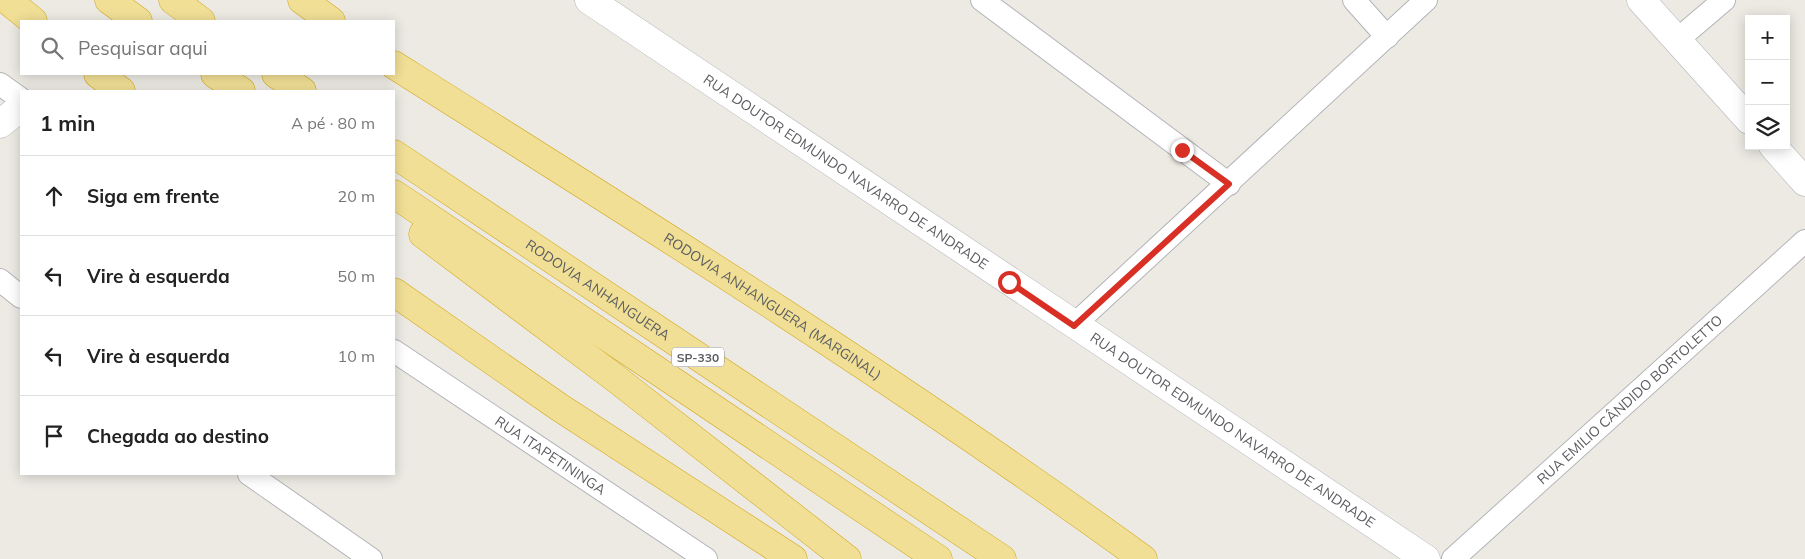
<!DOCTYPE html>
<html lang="pt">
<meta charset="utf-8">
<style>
:root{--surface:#fff;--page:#f6f6f6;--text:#222;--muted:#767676;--line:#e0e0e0}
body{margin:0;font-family:Mulish,sans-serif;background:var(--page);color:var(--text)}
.controls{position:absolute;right:15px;top:15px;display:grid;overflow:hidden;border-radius:0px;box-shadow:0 2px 12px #0003}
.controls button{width:45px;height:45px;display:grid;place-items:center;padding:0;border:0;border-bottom:1px solid var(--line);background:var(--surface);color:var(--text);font:25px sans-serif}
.stop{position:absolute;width:15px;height:15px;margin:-11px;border:4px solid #d93025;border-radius:50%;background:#fff}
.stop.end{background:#d93025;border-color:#fff;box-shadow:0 1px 5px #0008}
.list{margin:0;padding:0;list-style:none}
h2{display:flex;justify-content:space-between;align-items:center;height:65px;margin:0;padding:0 20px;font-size:21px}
h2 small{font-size:16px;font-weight:400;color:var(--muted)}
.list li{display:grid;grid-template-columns:32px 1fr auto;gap:15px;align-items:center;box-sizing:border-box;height:80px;padding:0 20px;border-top:1px solid var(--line)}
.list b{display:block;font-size:19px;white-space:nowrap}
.list em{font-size:16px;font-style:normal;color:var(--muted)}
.icon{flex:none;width:28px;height:28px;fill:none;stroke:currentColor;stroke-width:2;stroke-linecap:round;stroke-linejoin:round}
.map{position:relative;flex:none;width:1805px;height:559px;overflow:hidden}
.search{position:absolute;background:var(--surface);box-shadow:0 2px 12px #0003;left:20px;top:20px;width:375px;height:55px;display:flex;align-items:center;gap:12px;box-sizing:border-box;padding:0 18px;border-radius:0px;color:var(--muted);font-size:19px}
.panel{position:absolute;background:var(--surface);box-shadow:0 2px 12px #0003;left:20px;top:90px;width:375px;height:385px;border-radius:0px}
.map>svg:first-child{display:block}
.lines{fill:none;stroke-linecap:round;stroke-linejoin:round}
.street-casing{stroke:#b3b4b8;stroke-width:24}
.secondary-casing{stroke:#b4b6bb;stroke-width:29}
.highway-casing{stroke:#d4a61b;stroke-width:29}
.street{stroke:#fff;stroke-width:22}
.secondary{stroke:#fff;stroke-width:28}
.highway{stroke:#f0df95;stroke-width:28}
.route{stroke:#d93025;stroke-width:6}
.labels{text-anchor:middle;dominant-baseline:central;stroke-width:5;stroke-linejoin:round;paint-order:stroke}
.shield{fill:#fff;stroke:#8c8e90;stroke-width:1}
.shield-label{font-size:12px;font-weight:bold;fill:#5b5d61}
.street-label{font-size:14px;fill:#5b5d61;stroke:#fff}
</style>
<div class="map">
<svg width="1805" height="559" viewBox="0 0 1805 559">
<rect width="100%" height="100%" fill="#eceae3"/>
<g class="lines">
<defs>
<g id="street">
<path d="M982 0 1229 184"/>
<path d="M1354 0 1387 37"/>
<path d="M1677 40 1724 0"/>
<path d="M0 84 21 99"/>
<path d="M0 280 21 297"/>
<path d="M1074 325 1426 0"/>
<path id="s1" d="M394 351 706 559"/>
<path d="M249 474 371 559"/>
<path id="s2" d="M1453 559 1805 241"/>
</g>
<g id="secondary">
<path id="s3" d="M589 0 1426 559"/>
<path d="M1641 0 1749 120"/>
<path d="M0 124 21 107"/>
<path d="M1773 146 1805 182"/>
</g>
<g id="highway">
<path d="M7 0 33 21"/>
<path d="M109 0 138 21"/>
<path d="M173 0 201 21"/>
<path d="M302 0 331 21"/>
<path id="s4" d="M394 65C647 224 901 383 1143 559"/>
<path d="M98 74 121 91"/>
<path d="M215 74 241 91"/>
<path d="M276 74 302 91"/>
<path id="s5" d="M394 154 1002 559"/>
<path d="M394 194 938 559"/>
<path d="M423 234 615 378 847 559"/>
<path d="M394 292 559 407 793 559"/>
</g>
</defs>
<use href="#street" class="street-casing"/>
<use href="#secondary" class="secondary-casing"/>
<use href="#highway" class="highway-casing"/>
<use href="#street" class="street"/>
<use href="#secondary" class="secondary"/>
<use href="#highway" class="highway"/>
</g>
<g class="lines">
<path class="route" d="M1009 282 1074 326 1229 184 1182 150"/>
</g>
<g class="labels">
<rect class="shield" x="672" y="347.5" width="52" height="19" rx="4"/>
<g class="shield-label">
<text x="698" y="357">SP-330</text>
</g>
<g class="street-label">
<text stroke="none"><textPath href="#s3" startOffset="309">RUA DOUTOR EDMUNDO NAVARRO DE ANDRADE</textPath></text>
<text stroke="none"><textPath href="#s5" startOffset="245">RODOVIA ANHANGUERA</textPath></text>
<text stroke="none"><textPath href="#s4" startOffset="449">RODOVIA ANHANGUERA (MARGINAL)</textPath></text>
<text stroke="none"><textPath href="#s2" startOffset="238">RUA EMILIO CÂNDIDO BORTOLETTO</textPath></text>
<text stroke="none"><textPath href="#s3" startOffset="774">RUA DOUTOR EDMUNDO NAVARRO DE ANDRADE</textPath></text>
<text stroke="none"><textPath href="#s1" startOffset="188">RUA ITAPETININGA</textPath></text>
</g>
</g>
</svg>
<div class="controls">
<button>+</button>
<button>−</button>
<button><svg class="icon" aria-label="layers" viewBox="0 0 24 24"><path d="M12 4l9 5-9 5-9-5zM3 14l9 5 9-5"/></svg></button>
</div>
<div class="stop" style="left:1009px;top:282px"></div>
<div class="stop end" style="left:1182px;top:150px"></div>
<div class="search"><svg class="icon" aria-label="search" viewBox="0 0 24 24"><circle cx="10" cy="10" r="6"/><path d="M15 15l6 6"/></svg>Pesquisar aqui</div>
<section class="panel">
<h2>1 min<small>A pé · 80 m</small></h2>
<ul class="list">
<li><svg class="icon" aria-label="ahead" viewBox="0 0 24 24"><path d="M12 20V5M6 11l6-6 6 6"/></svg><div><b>Siga em frente</b></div><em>20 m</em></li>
<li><svg class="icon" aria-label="left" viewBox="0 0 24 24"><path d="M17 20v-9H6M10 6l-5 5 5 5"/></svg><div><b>Vire à esquerda</b></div><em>50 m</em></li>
<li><svg class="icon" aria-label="left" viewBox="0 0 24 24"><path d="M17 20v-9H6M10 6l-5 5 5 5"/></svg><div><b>Vire à esquerda</b></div><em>10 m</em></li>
<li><svg class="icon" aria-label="arrive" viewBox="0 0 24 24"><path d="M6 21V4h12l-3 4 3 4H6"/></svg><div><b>Chegada ao destino</b></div></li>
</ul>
</section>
</div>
